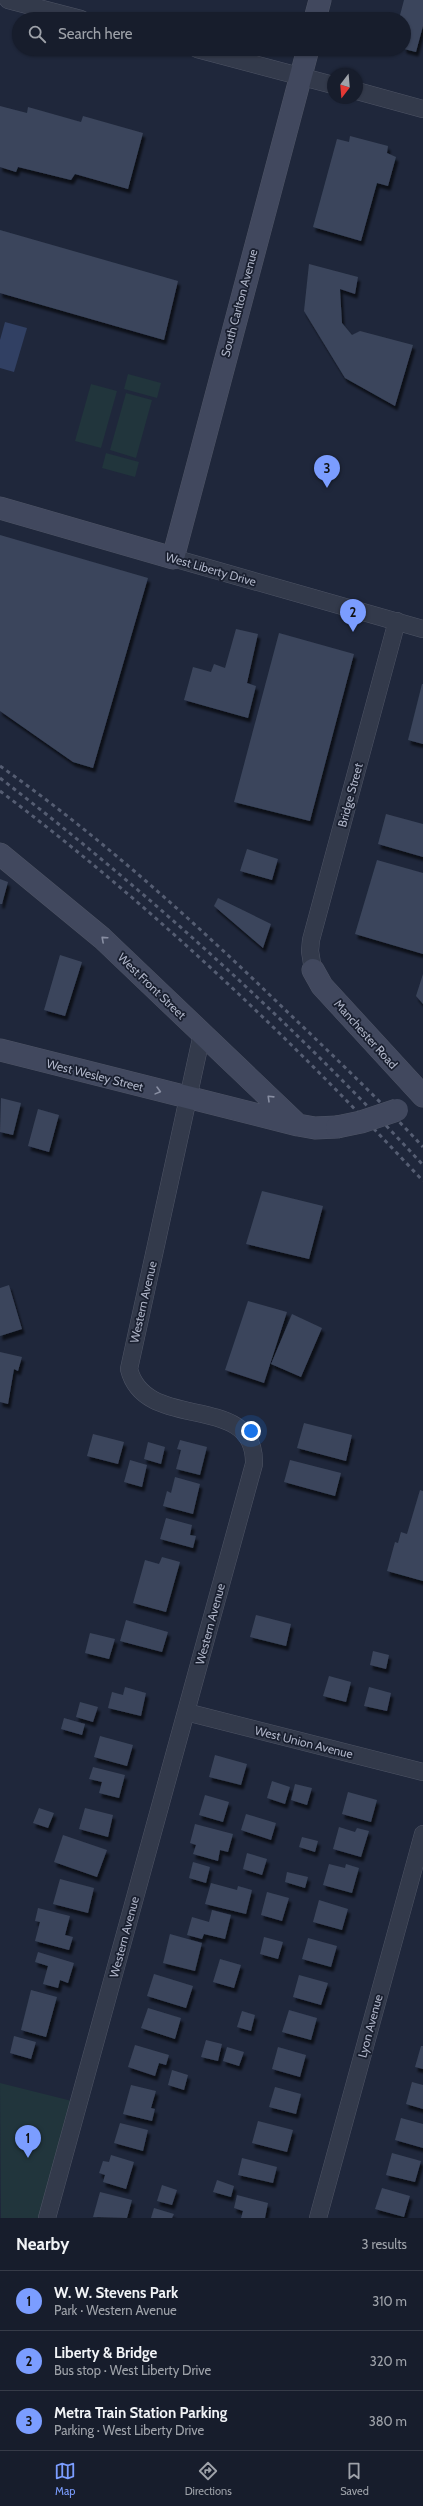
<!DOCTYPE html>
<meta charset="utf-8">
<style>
:root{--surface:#171d2c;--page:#242a38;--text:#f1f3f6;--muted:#9ea2a9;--line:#363b48;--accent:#7b9dff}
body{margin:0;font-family:Cabin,sans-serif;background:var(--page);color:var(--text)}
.compass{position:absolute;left:327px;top:68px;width:36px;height:36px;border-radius:50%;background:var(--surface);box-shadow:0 1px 3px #0004;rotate:196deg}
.you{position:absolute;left:251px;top:1431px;width:14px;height:14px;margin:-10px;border:3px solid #fff;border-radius:50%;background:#1a73e8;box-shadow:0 0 0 6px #1a73e833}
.badge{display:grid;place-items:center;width:26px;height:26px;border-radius:50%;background:var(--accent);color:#111;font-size:13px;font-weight:700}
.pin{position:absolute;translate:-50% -33px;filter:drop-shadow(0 1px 2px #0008)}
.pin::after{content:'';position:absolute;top:21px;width:14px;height:12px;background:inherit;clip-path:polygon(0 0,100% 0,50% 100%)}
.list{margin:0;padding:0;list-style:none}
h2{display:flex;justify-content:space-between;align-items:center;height:52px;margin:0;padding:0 16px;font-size:17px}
h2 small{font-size:13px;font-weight:400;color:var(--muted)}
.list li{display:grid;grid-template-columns:26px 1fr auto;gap:12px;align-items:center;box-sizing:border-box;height:60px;padding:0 16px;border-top:1px solid var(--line)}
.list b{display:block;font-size:15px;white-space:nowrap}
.list p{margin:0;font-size:13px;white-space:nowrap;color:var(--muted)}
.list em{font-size:13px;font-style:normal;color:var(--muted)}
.icon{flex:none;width:22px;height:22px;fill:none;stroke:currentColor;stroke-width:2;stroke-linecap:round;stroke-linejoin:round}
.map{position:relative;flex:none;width:423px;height:2218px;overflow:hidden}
.search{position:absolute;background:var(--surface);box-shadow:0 1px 3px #0004;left:12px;right:12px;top:12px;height:44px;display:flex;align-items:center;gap:10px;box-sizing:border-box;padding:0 14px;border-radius:22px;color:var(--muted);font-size:15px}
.sheet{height:232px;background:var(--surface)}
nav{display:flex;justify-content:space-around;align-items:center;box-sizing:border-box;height:56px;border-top:1px solid var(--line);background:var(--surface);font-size:11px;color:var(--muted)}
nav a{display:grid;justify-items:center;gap:2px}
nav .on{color:var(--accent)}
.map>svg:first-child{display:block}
.green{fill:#21353c}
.water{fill:#314063}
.building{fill:#3b455b;filter:url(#shadow)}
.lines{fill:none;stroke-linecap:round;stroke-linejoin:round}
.street-casing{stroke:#4e5465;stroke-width:18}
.secondary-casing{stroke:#4e5465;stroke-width:23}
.street{stroke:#333a4b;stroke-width:17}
.secondary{stroke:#41485e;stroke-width:22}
.rail{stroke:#555d72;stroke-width:3;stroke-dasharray:4 4;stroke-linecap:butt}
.secondary-bridge-casing{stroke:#4e5465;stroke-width:23;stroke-linecap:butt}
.secondary-bridge{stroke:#41485e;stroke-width:22}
.oneway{stroke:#888ea2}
.labels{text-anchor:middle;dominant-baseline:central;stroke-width:3.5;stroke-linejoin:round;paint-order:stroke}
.street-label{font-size:12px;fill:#aeb4c7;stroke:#191f2f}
</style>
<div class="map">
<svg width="423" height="2218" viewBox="0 0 423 2218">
<defs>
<filter id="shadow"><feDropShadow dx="2.5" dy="4.5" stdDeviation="1" flood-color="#0009"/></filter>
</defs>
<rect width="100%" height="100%" fill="#1f273b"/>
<path class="green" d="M128 374 161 383 157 398 124 389Z
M91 384 117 391 101 448 75 441Z
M126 393 152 400 136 458 110 450Z
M106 453 139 462 135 477 102 468Z
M0 2083 72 2101 39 2218H1Z"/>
<path class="water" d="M5 322 27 328 14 372 0 368V340Z"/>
<path class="building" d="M404 0H423V26L416 52 404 49V19H399Z
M0 106 27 113 28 107 81 122 83 116 143 133 128 189 75 174 71 180 18 167 16 172 0 167Z
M350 136 388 146 387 153 396 157 388 186 377 183 361 241 313 227 337 139 349 142Z
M0 230 178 281 164 340 0 293Z
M309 264 358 277 355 294 340 289 342 323 352 335 360 331 413 345 395 406 345 378 304 311Z
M0 535 148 578 93 768 73 762 0 711Z
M236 629 258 634 247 683 256 686 248 718 184 700 193 667 211 672 214 664 225 668Z
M279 633 354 654 310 821 234 802Z
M422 684H423V744L408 740Z
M386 814 423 824V857L378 844Z
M247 849 278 859 272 880 240 871Z
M377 860 423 873V954L355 934Z
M0 879 8 882 2 904H0Z
M218 898 271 924 263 948 214 906Z
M60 955 82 962 65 1016 44 1010Z
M423 974V1004L416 996Z
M1 1098 21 1103 13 1135 0 1132Z
M38 1109 59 1115 49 1152 28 1146Z
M262 1191 323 1206 309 1259 246 1244Z
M9 1285 22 1329 0 1336V1288Z
M248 1301 287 1312 264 1383 225 1370Z
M292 1314 322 1328 301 1377 271 1364Z
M0 1352 22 1357 18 1371 14 1369 8 1404 0 1402Z
M304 1423 352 1435 346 1461 297 1448Z
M93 1434 124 1442 118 1464 87 1456Z
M180 1440 207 1447 200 1475 176 1469 181 1450 177 1449Z
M148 1442 165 1447 161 1464 144 1459Z
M130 1460 147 1465 142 1487 124 1482Z
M290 1460 341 1473 335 1496 284 1482Z
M175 1477 200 1484 193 1514 163 1506 167 1491 171 1493Z
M420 1490 423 1491V1581L387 1571 395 1542 398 1543 401 1532 407 1534Z
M166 1518 192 1525 190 1535 196 1536 193 1548 160 1539Z
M162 1557 180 1562 166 1612 133 1603 145 1560 159 1564Z
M256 1615 291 1624 286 1646 250 1637Z
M126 1620 168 1632 162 1652 120 1641Z
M90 1633 115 1639 109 1659 85 1653Z
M373 1651 389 1655 386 1669 370 1665Z
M329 1676 351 1682 346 1702 323 1696Z
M125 1687 146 1693 141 1716 108 1708 112 1692 123 1695Z
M369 1687 391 1693 387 1711 364 1706Z
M80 1702 98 1707 93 1722 76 1717Z
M64 1718 85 1724 82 1735 61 1729Z
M100 1736 133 1745 127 1766 94 1757Z
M215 1755 247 1764 241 1785 209 1777Z
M93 1767 125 1775 119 1798 99 1793 102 1782 89 1779Z
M272 1781 290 1787 285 1804 267 1798Z
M295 1784 312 1788 307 1805 291 1800Z
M348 1792 377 1800 371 1822 342 1814Z
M205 1795 229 1802 223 1822 199 1815Z
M39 1808 54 1813 48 1828 33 1823Z
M85 1808 113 1815 108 1837 79 1829Z
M246 1814 276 1823 271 1840 241 1830Z
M195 1824 233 1834 228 1852 220 1850 218 1861 193 1854 196 1845 190 1843Z
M339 1827 355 1832 357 1828 369 1831 361 1857 333 1849Z
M63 1835 107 1850 97 1877 54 1862Z
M302 1837 318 1841 315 1852 299 1847Z
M247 1853 267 1859 262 1875 243 1869Z
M193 1862 210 1867 206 1883 189 1878Z
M329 1864 345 1868 346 1864 359 1868 352 1893 323 1885Z
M287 1872 308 1877 305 1888 285 1882Z
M60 1879 94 1888 88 1913 53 1904Z
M211 1883 237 1890 238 1886 252 1890 246 1914 205 1904Z
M267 1892 289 1898 282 1921 261 1915Z
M319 1900 348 1909 342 1930 313 1922Z
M38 1908 70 1916 65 1935 73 1937 69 1950 35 1941 40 1922 35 1921Z
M212 1910 231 1915 225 1939 204 1934 202 1939 187 1935 192 1917 209 1922Z
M170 1934 202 1943 195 1971 163 1963Z
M264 1937 283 1942 278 1959 260 1954Z
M308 1938 337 1946 331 1967 302 1959Z
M38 1952 74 1963 68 1983 60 1980 58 1988 43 1984 48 1966 35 1962Z
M220 1959 241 1965 234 1988 213 1982Z
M154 1974 193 1986 186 2008 147 1996Z
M299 1975 328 1983 321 2005 293 1997Z
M31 1990 57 1997 46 2037 21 2030Z
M148 2008 181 2018 175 2039 141 2028Z
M289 2010 317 2018 311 2040 282 2032Z
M242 2011 255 2015 251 2031 237 2027Z
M14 2036 36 2042 31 2059 10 2053Z
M206 2040 222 2044 218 2061 201 2057Z
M135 2045 169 2055 166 2065 159 2063 155 2076 128 2067Z
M421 2046H423V2069L415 2067Z
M227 2047 244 2052 239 2066 223 2061Z
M278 2047 306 2055 300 2077 272 2069Z
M172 2070 188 2075 184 2090 168 2085Z
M412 2082 423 2085V2109L406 2104Z
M131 2085 156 2091 151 2108 155 2109 152 2121 123 2114Z
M275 2087 301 2094 296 2114 269 2107Z
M401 2118 423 2124V2148L395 2140Z
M258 2121 293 2130 287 2152 252 2143Z
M120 2123 148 2130 143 2151 114 2143Z
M392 2153 421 2161 415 2182 386 2175Z
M111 2155 134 2162 126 2189 103 2182 105 2175 99 2173 103 2161 109 2162Z
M242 2158 277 2167 273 2183 238 2175Z
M217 2180 234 2186 231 2197 213 2192Z
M162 2185 177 2190 172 2205 157 2201Z
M382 2188 410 2196 404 2217 375 2209Z
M100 2192 132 2200 127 2218 93 2217Z
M237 2195 268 2203 265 2218H241L243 2211 234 2208Z
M154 2208 174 2214 172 2218H151Z"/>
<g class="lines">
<defs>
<path id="street" d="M8 0 81 19
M197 49 333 85
M357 91 423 109
M173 558 423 629
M313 970 310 951 311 940 397 621
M186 1712 423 1772
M47 2218 254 1464C256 1390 145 1434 129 1369L202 1034
M318 2218 423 1834"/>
<path id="secondary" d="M315 19 320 0
M0 508 173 558 308 49
M0 854 102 938 298 1125
M313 970 322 986 423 1096
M0 1050 298 1125 315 1128 337 1127"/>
</defs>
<use href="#street" class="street-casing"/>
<use href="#secondary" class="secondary-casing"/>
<use href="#street" class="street"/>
<use href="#secondary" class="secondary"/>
<path class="rail" d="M0 766C98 835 189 917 275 1000 325 1048 376 1096 423 1147
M0 778C152 895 293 1024 423 1165
M0 791C154 907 292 1040 423 1181"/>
<defs>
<path id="secondary-bridge" d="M337 1127 361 1122 397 1110"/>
</defs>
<use href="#secondary-bridge" class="secondary-bridge-casing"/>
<use href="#secondary-bridge" class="secondary-bridge"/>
</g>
<defs><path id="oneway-chevron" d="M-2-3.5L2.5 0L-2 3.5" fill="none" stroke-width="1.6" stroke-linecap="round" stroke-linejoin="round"/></defs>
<g class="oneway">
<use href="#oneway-chevron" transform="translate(104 939) rotate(-138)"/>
<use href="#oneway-chevron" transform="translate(158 1091) rotate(15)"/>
<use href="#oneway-chevron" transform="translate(270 1098) rotate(-136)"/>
</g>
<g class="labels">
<g class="street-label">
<text transform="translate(239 303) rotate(-75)">South Carlton Avenue</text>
<text transform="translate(211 569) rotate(16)">West Liberty Drive</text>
<text transform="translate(350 795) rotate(-75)">Bridge Street</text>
<text transform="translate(152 986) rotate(44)">West Front Street</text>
<text transform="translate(366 1034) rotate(48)">Manchester Road</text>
<text transform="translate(95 1075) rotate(14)">West Wesley Street</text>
<text transform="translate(143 1302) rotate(-77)">Western Avenue</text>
<text transform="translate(210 1624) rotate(-75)">Western Avenue</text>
<text transform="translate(304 1742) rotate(14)">West Union Avenue</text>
<text transform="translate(124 1937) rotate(-75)">Western Avenue</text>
<text transform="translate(370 2026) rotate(-75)">Lyon Avenue</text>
</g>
</g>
</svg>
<svg class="compass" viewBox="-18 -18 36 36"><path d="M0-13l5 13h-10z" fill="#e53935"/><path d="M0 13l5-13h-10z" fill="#9ea2a9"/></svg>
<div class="you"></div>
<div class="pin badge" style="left:28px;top:2158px">1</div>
<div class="pin badge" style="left:353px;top:632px">2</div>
<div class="pin badge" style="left:327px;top:488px">3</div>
<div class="search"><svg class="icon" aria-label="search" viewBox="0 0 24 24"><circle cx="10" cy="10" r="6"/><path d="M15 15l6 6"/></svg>Search here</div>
</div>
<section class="sheet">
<h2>Nearby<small>3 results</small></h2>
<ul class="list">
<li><span class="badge">1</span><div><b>W. W. Stevens Park</b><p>Park · Western Avenue</p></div><em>310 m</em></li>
<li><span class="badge">2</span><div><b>Liberty &amp; Bridge</b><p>Bus stop · West Liberty Drive</p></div><em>320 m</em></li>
<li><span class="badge">3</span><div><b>Metra Train Station Parking</b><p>Parking · West Liberty Drive</p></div><em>380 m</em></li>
</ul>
</section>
<nav>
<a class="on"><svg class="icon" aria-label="map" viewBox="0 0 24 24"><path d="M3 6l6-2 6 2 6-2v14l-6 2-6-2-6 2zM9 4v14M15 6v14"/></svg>Map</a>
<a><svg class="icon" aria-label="directions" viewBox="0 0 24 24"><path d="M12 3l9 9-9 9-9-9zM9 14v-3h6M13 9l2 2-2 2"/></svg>Directions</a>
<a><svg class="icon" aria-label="saved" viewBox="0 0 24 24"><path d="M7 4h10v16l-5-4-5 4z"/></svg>Saved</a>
</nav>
